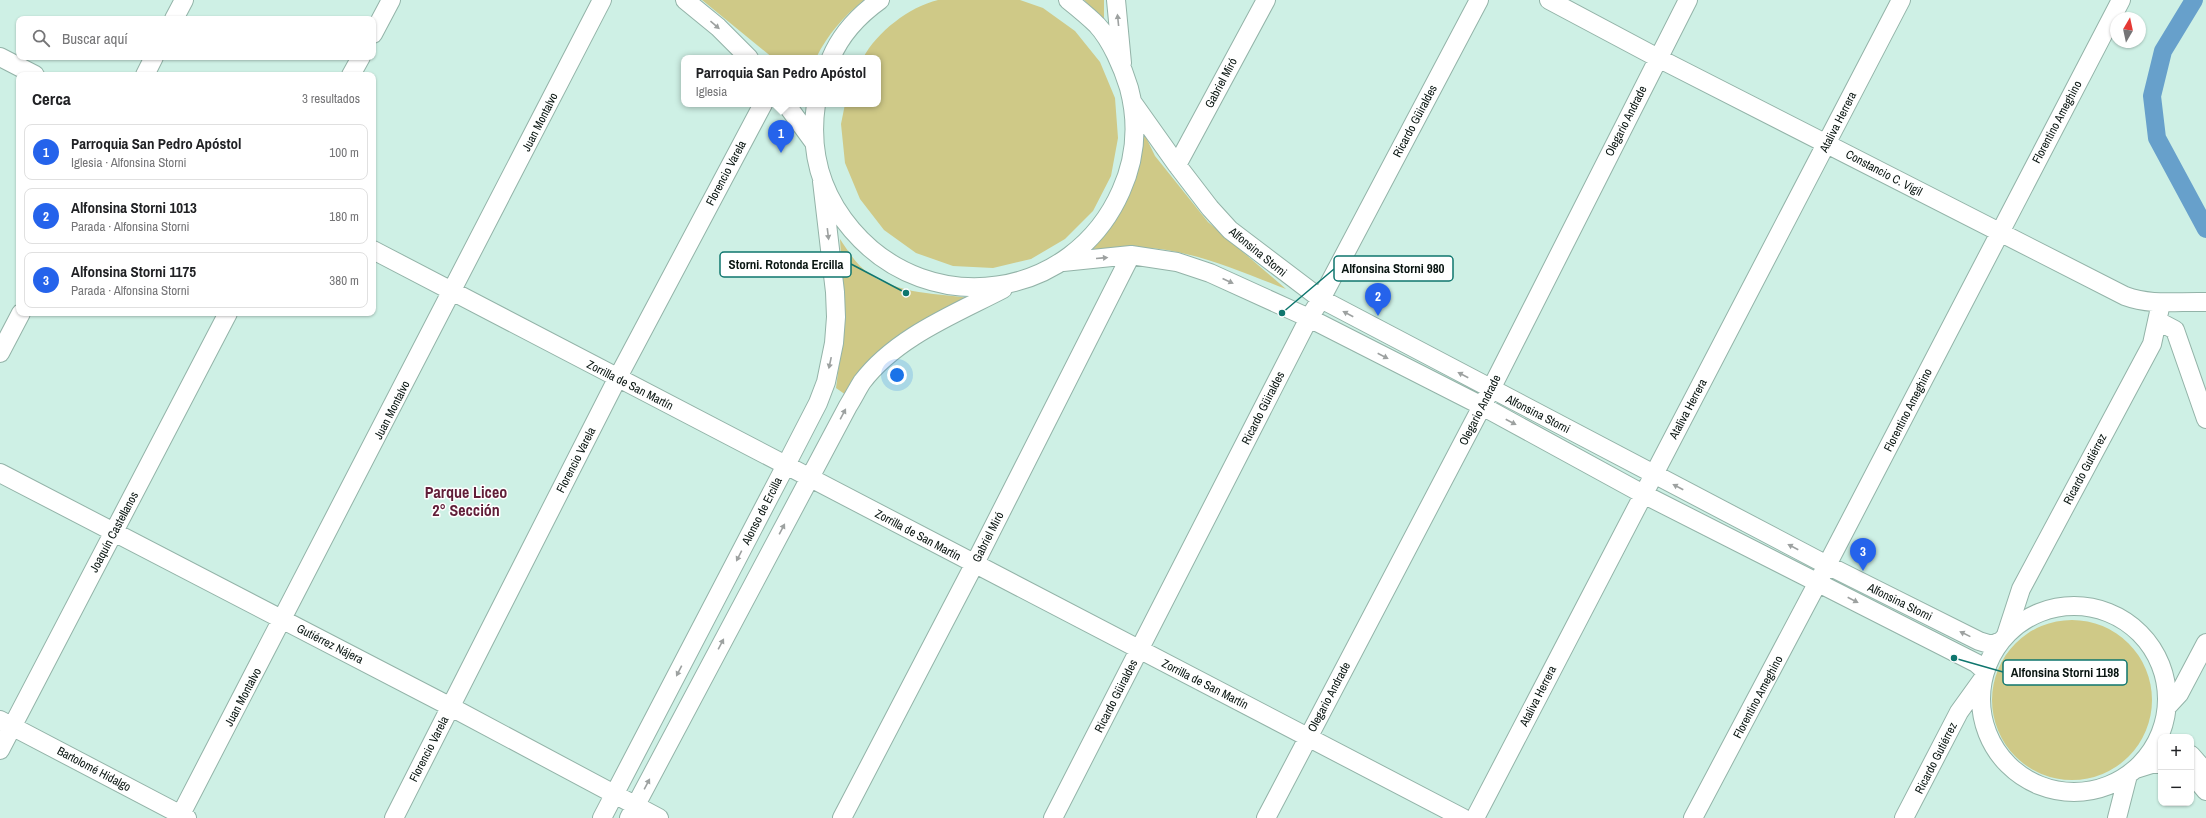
<!DOCTYPE html>
<html lang="es">
<meta charset="utf-8">
<style>
:root{--surface:#fff;--page:#f6f6f6;--text:#202124;--muted:#757577;--line:#e0e0e0;--accent:#2563eb}
body{margin:0;font-family:"Archivo Narrow",sans-serif;background:var(--page);color:var(--text)}
.controls{position:absolute;right:12px;bottom:12px;display:grid;overflow:hidden;border-radius:8px;box-shadow:0 1px 3px #0004}
.controls button{width:36px;height:36px;display:grid;place-items:center;padding:0;border:0;border-bottom:1px solid var(--line);background:var(--surface);color:var(--text);font:20px sans-serif}
.compass{position:absolute;left:2110px;top:12px;width:36px;height:36px;border-radius:50%;background:var(--surface);box-shadow:0 1px 3px #0004;rotate:9deg}
.you{position:absolute;left:897px;top:375px;width:14px;height:14px;margin:-10px;border:3px solid #fff;border-radius:50%;background:#1a73e8;box-shadow:0 0 0 6px #1a73e833}
.badge{display:grid;place-items:center;width:26px;height:26px;border-radius:50%;background:var(--accent);color:#fff;font-size:13px;font-weight:700}
.pin{position:absolute;translate:-50% -33px;filter:drop-shadow(0 1px 2px #0008)}
.pin::after{content:'';position:absolute;top:21px;width:14px;height:12px;background:inherit;clip-path:polygon(0 0,100% 0,50% 100%)}
.popup{position:absolute;left:681px;top:55px;width:200px;height:52px;box-sizing:border-box;display:grid;place-content:center;border-radius:8px;background:var(--surface);filter:drop-shadow(0 1px 3px #0005);font-size:13px;white-space:nowrap;color:var(--muted)}
.popup b{font-size:15px;color:var(--text)}
.popup::after{content:'';position:absolute;left:50%;top:100%;margin-left:-8px;border:8px solid transparent;border-top-color:var(--surface)}
.list{margin:0;padding:0;list-style:none}
h2{display:flex;justify-content:space-between;align-items:center;height:52px;margin:0;padding:0 16px;font-size:17px}
h2 small{font-size:13px;font-weight:400;color:var(--muted)}
.list li{display:grid;grid-template-columns:26px 1fr auto;gap:12px;align-items:center;box-sizing:border-box;height:56px;margin:0 8px 8px;padding:0 8px;border:1px solid var(--line);border-radius:8px}
.list b{display:block;font-size:15px;white-space:nowrap}
.list p{margin:0;font-size:13px;white-space:nowrap;color:var(--muted)}
.list em{font-size:13px;font-style:normal;color:var(--muted)}
.icon{flex:none;width:22px;height:22px;fill:none;stroke:currentColor;stroke-width:2;stroke-linecap:round;stroke-linejoin:round}
.map{position:relative;flex:none;width:2206px;height:818px;overflow:hidden}
.search{position:absolute;background:var(--surface);box-shadow:0 1px 3px #0004;left:16px;top:16px;width:360px;height:44px;display:flex;align-items:center;gap:10px;box-sizing:border-box;padding:0 14px;border-radius:8px;color:var(--muted);font-size:15px}
.panel{position:absolute;background:var(--surface);box-shadow:0 1px 3px #0004;left:16px;top:72px;width:360px;height:244px;border-radius:8px}
.map>svg:first-child{display:block}
.green{fill:#cfc987}
.lines{fill:none;stroke-linecap:round;stroke-linejoin:round}
.canal{stroke:#67a0cb;stroke-width:18}
.minor-casing{stroke:#93b3a8;stroke-width:20}
.minor{stroke:#fff;stroke-width:18}
.oneway{fill:#9da1a0}
.labels{text-anchor:middle;dominant-baseline:central;stroke-width:3;stroke-linejoin:round;paint-order:stroke}
.street-label{font-size:12px;fill:#091511;stroke:#fff}
.district-label{font-size:16px;font-weight:bold;fill:#611e38;stroke:#fff}
.leader{fill:none;stroke:#0f766e;stroke-width:1.5}
.callout-dot{fill:#0f766e;stroke:#fff;stroke-width:1.5}
.callout{fill:#fff;stroke:#0f766e;stroke-width:1.5}
.callout-label{font-size:13px;text-anchor:middle;font-weight:bold;fill:#091511}
</style>
<div class="map">
<svg width="2206" height="818" viewBox="0 0 2206 818">
<rect width="100%" height="100%" fill="#cef0e5"/>
<path class="green" d="M702 0H864C843 17 828 34 816 58H773Z
M938 0H1020L1043 8 1075 31 1100 62 1115 98 1118 138 1111 176 1093 211 1065 239 1031 259 993 268 953 266 916 253 884 230 860 199 845 163 841 124 845 104H878V58H863C877 32 909 7 938 0Z
M1084 0H1104V21Z
M1142 129 1155 156 1208 222 1286 289C1247 274 1208 257 1167 250 1138 245 1109 249 1081 252 1093 243 1106 234 1115 221 1131 194 1135 159 1142 129Z
M840 239C846 248 853 259 860 266 888 294 933 293 969 298L914 325 881 352 846 395 836 388 843 333 844 303Z
M1992 700a80 80 0 1 1 160 0a80 80 0 1 1-160 0Z"/>
<g class="lines">
<path class="canal" d="M2194 0 2163 51 2152 96 2157 138 2206 229"/>
<defs>
<path id="minor" d="M685 0 718 27 749 58
M1116 0 1122 63
M1549 0 1658 58 2125 296C2152 306 2178 301 2206 302
M174 19 184 0
M373 34 391 0
M0 57 35 75
M831 58C841 34 859 15 880 0
M145 75 154 57
M351 75 361 57
M1133 103 1177 165 1210 208 1230 230 1321 299 1827 565 1979 641 1992 645 2001 641
M786 104 813 141
M816 104C809 152 821 194 852 230 930 321 1073 300 1121 191 1136 158 1138 122 1129 88 1123 68 1111 40 1097 25 1088 16 1078 8 1068 0
M1177 165 1266 0
M373 250 1463 818
M1063 262 1131 255 1177 262 1210 273 1309 318 1482 406 1643 494 1976 663 1985 671
M2158 321 2175 330 2206 419
M0 353 21 313
M0 473 451 707 659 818
M1981 699a93 93 0 1 1 186 0a93 93 0 1 1-186 0Z
M2006 635 2021 589 2152 344 2161 303
M2167 707 2179 694 2206 643
M0 720 187 818
M0 750 228 313
M2191 755 2206 772
M2136 769 2152 764H2161
M2191 773 2206 791
M179 818 602 0
M394 818 617 379 763 104
M602 818 786 465 818 403 826 382 834 343 836 317 835 292 822 181
M629 818 848 406C853 398 857 390 862 382 896 337 955 314 1003 289
M842 818 974 565 1131 255
M1053 818 1309 318 1321 299 1479 0
M1266 818 1491 389 1688 0
M1475 818 1901 0
M1693 818 1827 565 2121 0
M1904 818 1959 712 1982 680
M2117 818 2128 775"/>
</defs>
<use href="#minor" class="minor-casing"/>
<use href="#minor" class="minor"/>
</g>
<defs><path id="oneway-solid" d="M-6-.8H1V-3.2L6.5 0L1 3.2V.8H-6Z"/></defs>
<g class="oneway">
<use href="#oneway-solid" transform="translate(1118 20) rotate(-96)"/>
<use href="#oneway-solid" transform="translate(715 25) rotate(41)"/>
<use href="#oneway-solid" transform="translate(828 234) rotate(83)"/>
<use href="#oneway-solid" transform="translate(1102 258) rotate(-5)"/>
<use href="#oneway-solid" transform="translate(1228 281) rotate(25)"/>
<use href="#oneway-solid" transform="translate(1348 314) rotate(-152)"/>
<use href="#oneway-solid" transform="translate(1383 356) rotate(27)"/>
<use href="#oneway-solid" transform="translate(830 363) rotate(102)"/>
<use href="#oneway-solid" transform="translate(1463 375) rotate(-152)"/>
<use href="#oneway-solid" transform="translate(843 414) rotate(-62)"/>
<use href="#oneway-solid" transform="translate(1511 422) rotate(28)"/>
<use href="#oneway-solid" transform="translate(1678 487) rotate(-152)"/>
<use href="#oneway-solid" transform="translate(782 529) rotate(-62)"/>
<use href="#oneway-solid" transform="translate(1793 547) rotate(-152)"/>
<use href="#oneway-solid" transform="translate(739 556) rotate(117)"/>
<use href="#oneway-solid" transform="translate(1853 600) rotate(27)"/>
<use href="#oneway-solid" transform="translate(1965 634) rotate(-154)"/>
<use href="#oneway-solid" transform="translate(721 644) rotate(-62)"/>
<use href="#oneway-solid" transform="translate(679 671) rotate(117)"/>
<use href="#oneway-solid" transform="translate(647 784) rotate(-62)"/>
</g>
<g class="labels">
<g class="street-label">
<text transform="translate(1221 83) rotate(-62)">Gabriel Miró</text>
<text transform="translate(1415 121) rotate(-62)">Ricardo Güiraldes</text>
<text transform="translate(1626 121) rotate(-63)">Olegario Andrade</text>
<text transform="translate(540 122) rotate(-63)">Juan Montalvo</text>
<text transform="translate(1838 122) rotate(-63)">Ataliva Herrera</text>
<text transform="translate(2057 122) rotate(-62)">Florentino Ameghino</text>
<text transform="translate(726 173) rotate(-62)">Florencio Varela</text>
<text transform="translate(1884 173) rotate(28)">Constancio C. Vigil</text>
<text transform="translate(1258 252) rotate(39)">Alfonsina Storni</text>
<text transform="translate(630 385) rotate(27)">Zorrilla de San Martín</text>
<text transform="translate(1263 408) rotate(-63)">Ricardo Güiraldes</text>
<text transform="translate(1688 409) rotate(-62)">Ataliva Herrera</text>
<text transform="translate(392 410) rotate(-63)">Juan Montalvo</text>
<text transform="translate(1480 410) rotate(-63)">Olegario Andrade</text>
<text transform="translate(1908 410) rotate(-63)">Florentino Ameghino</text>
<text transform="translate(1538 414) rotate(27)">Alfonsina Storni</text>
<text transform="translate(576 460) rotate(-63)">Florencio Varela</text>
<text transform="translate(2085 469) rotate(-62)">Ricardo Gutiérrez</text>
<text transform="translate(762 511) rotate(-63)">Alonso de Ercilla</text>
<text transform="translate(114 532) rotate(-62)">Joaquín Castellanos</text>
<text transform="translate(918 535) rotate(28)">Zorrilla de San Martín</text>
<text transform="translate(988 537) rotate(-63)">Gabriel Miró</text>
<text transform="translate(1900 602) rotate(26)">Alfonsina Storni</text>
<text transform="translate(330 644) rotate(27)">Gutiérrez Nájera</text>
<text transform="translate(1205 684) rotate(27)">Zorrilla de San Martín</text>
<text transform="translate(1116 696) rotate(-63)">Ricardo Güiraldes</text>
<text transform="translate(1538 696) rotate(-63)">Ataliva Herrera</text>
<text transform="translate(243 697) rotate(-62)">Juan Montalvo</text>
<text transform="translate(1329 697) rotate(-62)">Olegario Andrade</text>
<text transform="translate(1758 697) rotate(-62)">Florentino Ameghino</text>
<text transform="translate(429 749) rotate(-63)">Florencio Varela</text>
<text transform="translate(1936 758) rotate(-63)">Ricardo Gutiérrez</text>
<text transform="translate(94 769) rotate(28)">Bartolomé Hidalgo</text>
</g>
<g class="district-label">
<text x="466" y="492">Parque Liceo<tspan x="466" dy="18">2° Sección</tspan></text>
</g>
</g>
<path class="leader" d="M906 293L851 264M1282 313L1334 269M1954 658L2003 672"/>
<g class="callout-dot">
<circle cx="906" cy="293" r="4"/>
<circle cx="1282" cy="313" r="4"/>
<circle cx="1954" cy="658" r="4"/>
</g>
<g class="callout">
<rect x="720" y="252" width="131" height="25" rx="4"/>
<rect x="1334" y="256" width="119" height="25" rx="4"/>
<rect x="2003" y="660" width="124" height="25" rx="4"/>
</g>
<g class="callout-label">
<text x="786" y="269">Storni. Rotonda Ercilla</text>
<text x="1393" y="273">Alfonsina Storni 980</text>
<text x="2065" y="677">Alfonsina Storni 1198</text>
</g>
</svg>
<div class="controls">
<button>+</button>
<button>−</button>
</div>
<svg class="compass" viewBox="-18 -18 36 36"><path d="M0-13l5 13h-10z" fill="#e53935"/><path d="M0 13l5-13h-10z" fill="#757577"/></svg>
<div class="you"></div>
<div class="pin badge" style="left:781px;top:153px">1</div>
<div class="popup"><b>Parroquia San Pedro Apóstol</b>Iglesia</div>
<div class="pin badge" style="left:1378px;top:316px">2</div>
<div class="pin badge" style="left:1863px;top:571px">3</div>
<div class="search"><svg class="icon" aria-label="search" viewBox="0 0 24 24"><circle cx="10" cy="10" r="6"/><path d="M15 15l6 6"/></svg>Buscar aquí</div>
<section class="panel">
<h2>Cerca<small>3 resultados</small></h2>
<ul class="list">
<li><span class="badge">1</span><div><b>Parroquia San Pedro Apóstol</b><p>Iglesia · Alfonsina Storni</p></div><em>100 m</em></li>
<li><span class="badge">2</span><div><b>Alfonsina Storni 1013</b><p>Parada · Alfonsina Storni</p></div><em>180 m</em></li>
<li><span class="badge">3</span><div><b>Alfonsina Storni 1175</b><p>Parada · Alfonsina Storni</p></div><em>380 m</em></li>
</ul>
</section>
</div>
